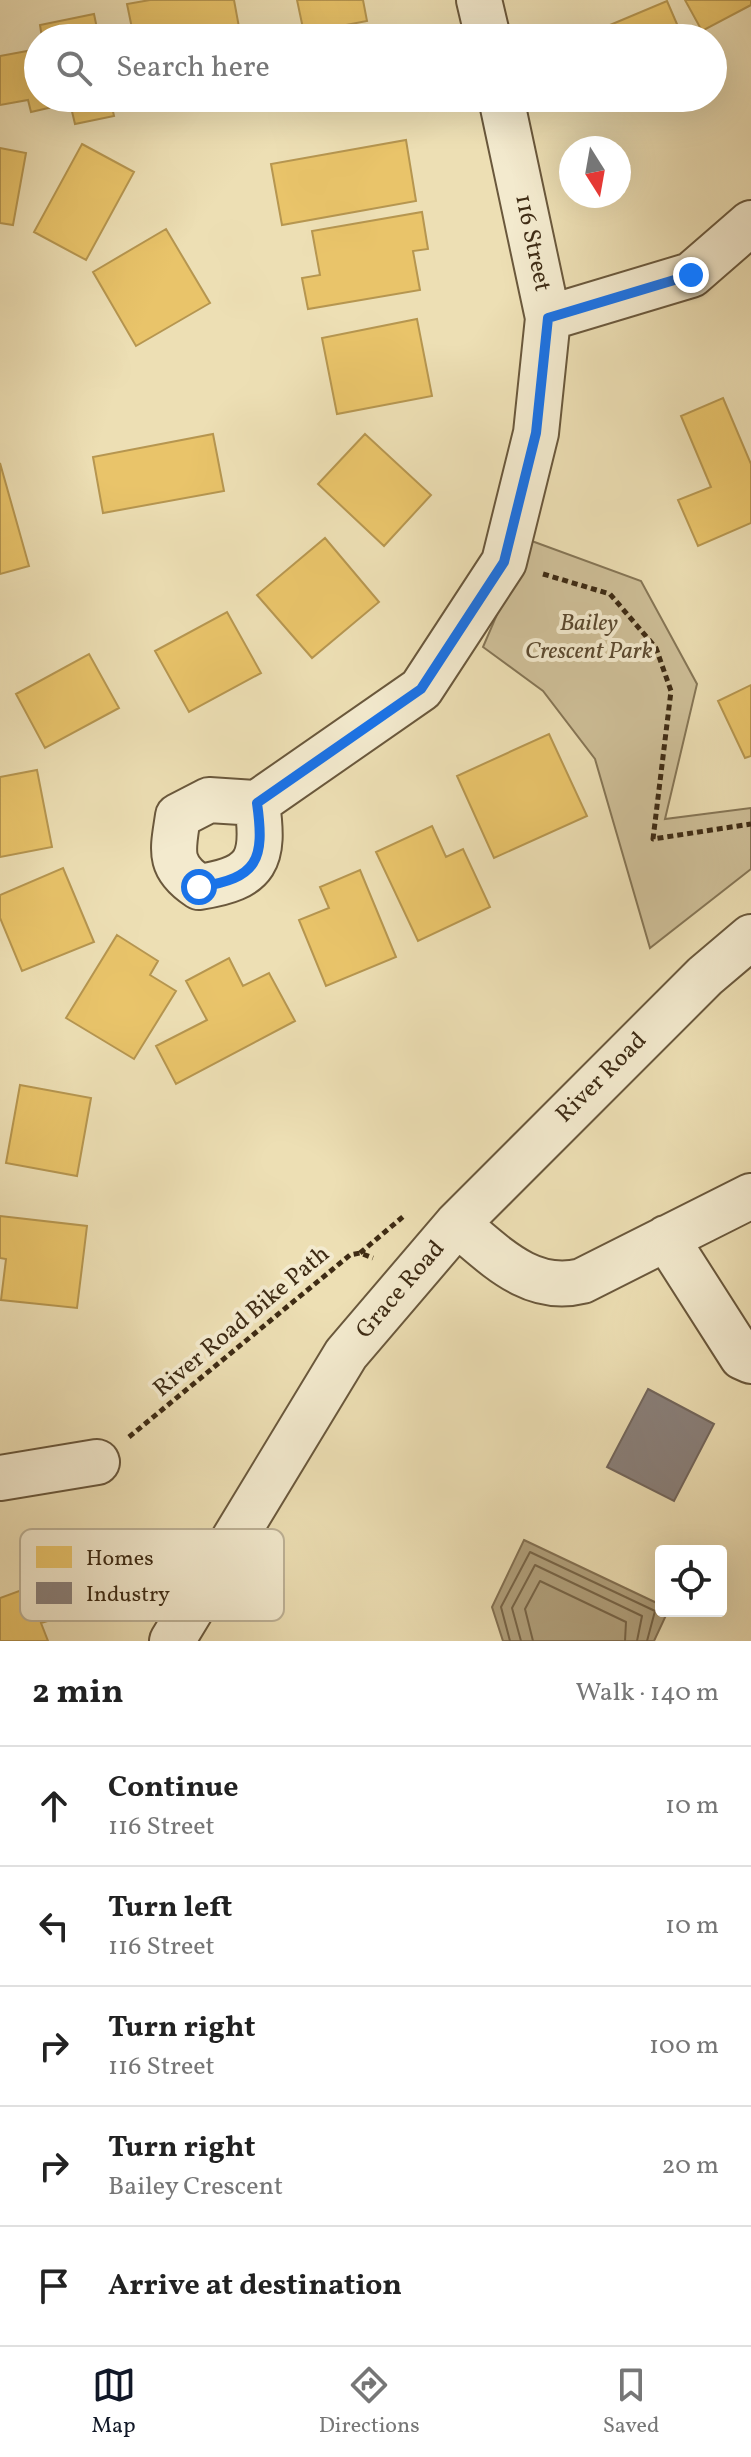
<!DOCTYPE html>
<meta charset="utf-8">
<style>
:root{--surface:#fff;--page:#f2f2f2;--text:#222;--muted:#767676;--line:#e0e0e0;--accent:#111827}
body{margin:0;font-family:Vollkorn,serif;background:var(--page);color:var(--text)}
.controls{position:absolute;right:24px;bottom:24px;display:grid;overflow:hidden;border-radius:8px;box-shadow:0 8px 32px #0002}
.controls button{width:72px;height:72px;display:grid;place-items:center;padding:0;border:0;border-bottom:2px solid var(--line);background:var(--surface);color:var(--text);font:40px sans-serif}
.compass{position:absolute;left:559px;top:136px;width:72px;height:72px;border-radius:50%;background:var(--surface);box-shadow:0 8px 32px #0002;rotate:169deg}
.stop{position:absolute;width:24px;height:24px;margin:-18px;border:6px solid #1a73e8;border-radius:50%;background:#fff}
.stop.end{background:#1a73e8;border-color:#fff;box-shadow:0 2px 8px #0008}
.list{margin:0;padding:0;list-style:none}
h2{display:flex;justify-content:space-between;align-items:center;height:104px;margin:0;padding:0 32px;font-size:34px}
h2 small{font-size:26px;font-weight:400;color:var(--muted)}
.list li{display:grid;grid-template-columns:52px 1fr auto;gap:24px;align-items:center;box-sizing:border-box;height:120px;padding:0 32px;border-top:2px solid var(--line)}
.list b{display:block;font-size:30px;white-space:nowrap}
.list p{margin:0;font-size:26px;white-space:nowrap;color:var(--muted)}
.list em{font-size:26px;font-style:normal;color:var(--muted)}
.icon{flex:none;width:44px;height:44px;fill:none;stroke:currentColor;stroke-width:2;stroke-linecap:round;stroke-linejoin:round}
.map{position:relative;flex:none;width:751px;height:1641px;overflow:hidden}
.search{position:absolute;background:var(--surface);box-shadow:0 8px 32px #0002;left:24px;right:24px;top:24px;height:88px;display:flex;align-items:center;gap:20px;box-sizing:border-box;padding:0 28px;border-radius:44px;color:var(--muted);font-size:30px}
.sheet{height:704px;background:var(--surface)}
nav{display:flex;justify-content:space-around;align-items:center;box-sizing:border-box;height:112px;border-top:2px solid var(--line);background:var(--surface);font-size:22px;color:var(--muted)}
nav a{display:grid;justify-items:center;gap:4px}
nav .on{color:var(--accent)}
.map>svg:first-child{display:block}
.green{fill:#cfc099;stroke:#867656;stroke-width:2}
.water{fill:#b2a27e;stroke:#847254;stroke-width:2}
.homes{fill:#e9c46a;stroke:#b69650;stroke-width:2}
.industry{fill:#8a817c;stroke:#73675d;stroke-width:2}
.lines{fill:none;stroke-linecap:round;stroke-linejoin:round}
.shore{stroke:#786649;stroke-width:2}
.minor-casing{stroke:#6a583c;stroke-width:48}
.path{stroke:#3e2b14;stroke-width:5;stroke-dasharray:6 4;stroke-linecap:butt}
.minor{stroke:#f3eace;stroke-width:44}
.route{stroke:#1a73e8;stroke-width:10}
.labels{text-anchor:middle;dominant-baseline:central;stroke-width:8;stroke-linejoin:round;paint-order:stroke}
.street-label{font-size:24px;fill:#3e2b14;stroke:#f3eace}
.park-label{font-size:24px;font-style:italic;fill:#5b492f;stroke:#f3eace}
.key{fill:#f3eace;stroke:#bdb196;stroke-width:2}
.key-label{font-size:22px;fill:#3e2b14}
</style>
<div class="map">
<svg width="751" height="1641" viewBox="0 0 751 1641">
<rect width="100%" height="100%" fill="#eddfb4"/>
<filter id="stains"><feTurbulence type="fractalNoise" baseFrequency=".0025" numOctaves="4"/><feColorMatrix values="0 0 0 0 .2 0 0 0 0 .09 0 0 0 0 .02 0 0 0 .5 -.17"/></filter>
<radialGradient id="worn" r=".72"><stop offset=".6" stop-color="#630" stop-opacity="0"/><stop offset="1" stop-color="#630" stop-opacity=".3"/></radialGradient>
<path class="green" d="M529 540 641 581 697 684 665 819 751 808V869L650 948 595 759 543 691 483 647Z"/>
<path class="water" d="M524 1540 661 1605V1611H668L654 1641H503L492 1607Z"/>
<path class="homes" d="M150 0H234L241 38H134L127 4Z
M297 0H363L367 21 304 33Z
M685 0H751V5L702 31Z
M667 1 683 38H579Z
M94 14 99 38H42L40 25Z
M38 49V98H110L114 116 75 124 70 103 31 112 28 100 0 105V56Z
M406 140 416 201 282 225 271 164Z
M82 144 134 172 86 260 34 232Z
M0 148 26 153 13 225 0 223Z
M422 212 428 249 413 251 420 290 308 309 302 278 320 275 312 231Z
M166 229 210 303 136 346 93 272Z
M417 319 432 396 337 414 322 338Z
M723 398 751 464V523L698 546 678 500 711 487 681 416Z
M213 434 224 491 103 513 93 457Z
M365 434 431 495 384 546 318 484Z
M0 463 29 566 0 574Z
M325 538 379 602 312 658 257 595Z
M227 612 261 673 189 712 155 651Z
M89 654 119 708 45 748 16 694Z
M751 685V756L745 758 718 701Z
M549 734 587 816 494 858 457 776Z
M37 770 52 847 0 857V777Z
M432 826 446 857 463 849 490 907 418 941 376 852Z
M63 868 94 942 22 971 0 918V895Z
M360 870 396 957 326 986 299 920 329 908 320 887Z
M117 935 158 961 150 975 176 991 134 1059 66 1018Z
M229 958 243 986 269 973 295 1021 176 1084 156 1046 207 1020 186 981Z
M20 1085 91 1098 77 1176 6 1163Z
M0 1216 87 1226 77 1308 1 1300 6 1259 0 1258Z
M41 1583 54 1619 41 1623 48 1641H0V1598Z"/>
<path class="industry" d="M648 1389 714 1424 674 1501 607 1467Z"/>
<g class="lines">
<path class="shore" d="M510 1641 501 1607 530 1552 655 1611 647 1641
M521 1641 512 1608 535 1565 642 1616 637 1641
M533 1641 525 1609 540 1581 626 1622 625 1641"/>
<defs>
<path id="minor" d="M479 0 488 38
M548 318 691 275 751 223
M257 803C265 860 258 878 199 887 167 866 173 850 178 816L209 800 257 803 421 689 504 562 536 433 548 318 501 98
M457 1224C495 1255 530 1294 582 1281L751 1196
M666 1238 742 1357 751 1361
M0 1478 97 1462
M172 1641 346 1354 457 1224 705 976 751 937"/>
</defs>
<use href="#minor" class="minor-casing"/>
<path class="path" d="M543 574 610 594 656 648 671 691 653 839 751 824
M360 1253 405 1215
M129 1437 350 1255 360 1253 373 1258"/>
<use href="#minor" class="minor"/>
</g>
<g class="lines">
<path class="route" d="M199 887C258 878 265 860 257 803L421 689 504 562 536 433 548 318 691 275"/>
</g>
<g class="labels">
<g class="street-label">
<text transform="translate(532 243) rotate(78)">116 Street</text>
<text transform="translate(602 1078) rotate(-45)">River Road</text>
<text transform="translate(401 1290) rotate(-49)">Grace Road</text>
<text transform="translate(242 1322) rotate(-40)">River Road Bike Path</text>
</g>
<g class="park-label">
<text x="589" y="624">Bailey<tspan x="589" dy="28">Crescent Park</tspan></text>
</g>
</g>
<rect x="20" y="1529" width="264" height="92" rx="12" class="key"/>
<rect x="36" y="1546" width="36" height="22" fill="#e9c46a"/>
<rect x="36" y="1582" width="36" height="22" fill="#8a817c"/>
<g class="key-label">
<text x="86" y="1565">Homes</text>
<text x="86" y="1601">Industry</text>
</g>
<rect width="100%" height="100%" filter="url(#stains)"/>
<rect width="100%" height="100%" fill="url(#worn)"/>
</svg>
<div class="controls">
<button><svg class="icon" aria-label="locate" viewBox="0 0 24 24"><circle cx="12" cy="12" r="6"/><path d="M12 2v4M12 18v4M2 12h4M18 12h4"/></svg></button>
</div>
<svg class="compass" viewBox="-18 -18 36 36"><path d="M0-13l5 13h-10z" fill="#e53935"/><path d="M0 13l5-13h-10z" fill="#767676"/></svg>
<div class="stop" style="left:199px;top:887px"></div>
<div class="stop end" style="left:691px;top:275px"></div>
<div class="search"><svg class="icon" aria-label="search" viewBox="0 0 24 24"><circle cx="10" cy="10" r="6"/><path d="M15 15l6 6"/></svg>Search here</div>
</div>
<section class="sheet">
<h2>2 min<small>Walk · 140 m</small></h2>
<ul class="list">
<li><svg class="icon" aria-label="ahead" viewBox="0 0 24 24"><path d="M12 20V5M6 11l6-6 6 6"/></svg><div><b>Continue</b><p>116 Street</p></div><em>10 m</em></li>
<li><svg class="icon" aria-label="left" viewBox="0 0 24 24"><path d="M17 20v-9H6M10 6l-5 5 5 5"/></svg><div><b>Turn left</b><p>116 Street</p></div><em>10 m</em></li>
<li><svg class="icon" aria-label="right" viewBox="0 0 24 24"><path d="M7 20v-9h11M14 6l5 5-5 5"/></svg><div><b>Turn right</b><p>116 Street</p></div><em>100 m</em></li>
<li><svg class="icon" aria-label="right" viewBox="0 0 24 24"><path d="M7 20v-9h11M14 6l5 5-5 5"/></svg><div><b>Turn right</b><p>Bailey Crescent</p></div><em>20 m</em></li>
<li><svg class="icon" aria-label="arrive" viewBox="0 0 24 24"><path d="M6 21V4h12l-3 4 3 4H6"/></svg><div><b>Arrive at destination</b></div></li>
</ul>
</section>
<nav>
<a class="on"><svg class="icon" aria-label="map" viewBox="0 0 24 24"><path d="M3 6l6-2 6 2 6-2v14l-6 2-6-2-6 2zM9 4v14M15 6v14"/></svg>Map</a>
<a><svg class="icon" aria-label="directions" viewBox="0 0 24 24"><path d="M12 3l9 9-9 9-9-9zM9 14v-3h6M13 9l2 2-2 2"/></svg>Directions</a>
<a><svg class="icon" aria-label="saved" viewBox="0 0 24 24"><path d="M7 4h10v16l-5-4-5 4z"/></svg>Saved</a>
</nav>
